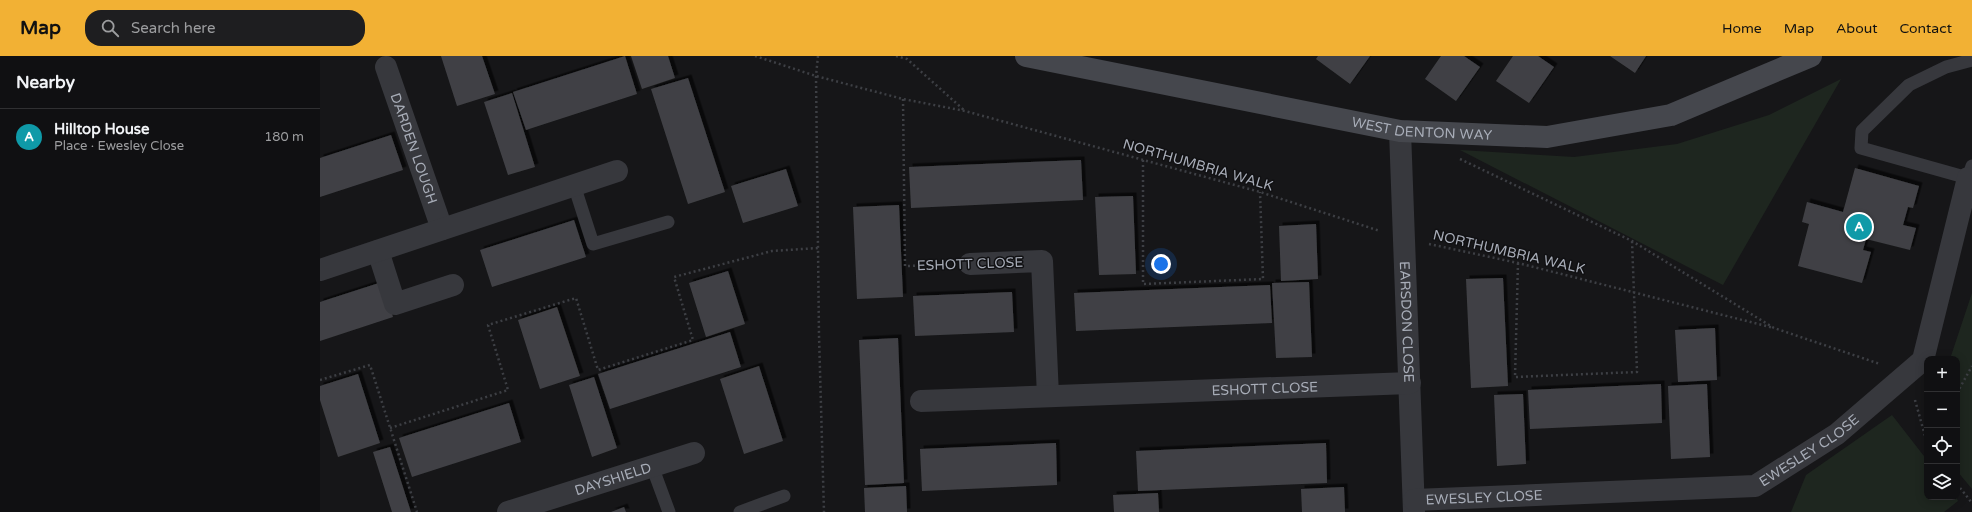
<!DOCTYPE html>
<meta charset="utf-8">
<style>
:root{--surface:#101012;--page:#1e1e20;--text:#f1f3f6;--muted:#9c9d9f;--line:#303032;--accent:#f2b134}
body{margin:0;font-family:"Varela Round",sans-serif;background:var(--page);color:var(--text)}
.controls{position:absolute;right:12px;bottom:12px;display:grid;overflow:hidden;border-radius:8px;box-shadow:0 2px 10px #0003}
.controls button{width:36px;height:36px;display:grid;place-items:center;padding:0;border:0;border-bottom:1px solid var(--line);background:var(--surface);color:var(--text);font:20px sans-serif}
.you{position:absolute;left:841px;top:208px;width:14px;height:14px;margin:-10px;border:3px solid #fff;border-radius:50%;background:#1a73e8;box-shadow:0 0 0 6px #1a73e833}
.badge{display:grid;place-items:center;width:26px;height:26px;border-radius:50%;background:var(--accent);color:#fff;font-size:13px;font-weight:700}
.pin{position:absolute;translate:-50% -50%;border:2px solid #fff;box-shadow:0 1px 4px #0006}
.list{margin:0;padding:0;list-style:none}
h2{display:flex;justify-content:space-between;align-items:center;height:52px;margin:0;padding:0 16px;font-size:17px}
h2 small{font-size:13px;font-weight:400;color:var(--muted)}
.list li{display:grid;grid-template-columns:26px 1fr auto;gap:12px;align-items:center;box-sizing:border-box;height:56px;padding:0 16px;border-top:1px solid var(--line)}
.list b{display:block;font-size:15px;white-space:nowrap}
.list p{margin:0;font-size:13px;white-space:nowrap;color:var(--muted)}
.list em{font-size:13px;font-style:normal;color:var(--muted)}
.icon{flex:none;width:22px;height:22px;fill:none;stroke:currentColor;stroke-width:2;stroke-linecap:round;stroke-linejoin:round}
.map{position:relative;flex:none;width:1652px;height:456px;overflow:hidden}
header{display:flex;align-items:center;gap:24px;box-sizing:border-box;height:56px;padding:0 20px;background:var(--accent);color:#111}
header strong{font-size:19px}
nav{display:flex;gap:22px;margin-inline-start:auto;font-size:14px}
.search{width:280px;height:36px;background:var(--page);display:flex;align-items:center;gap:10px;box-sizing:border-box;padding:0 14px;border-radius:16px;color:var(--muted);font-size:15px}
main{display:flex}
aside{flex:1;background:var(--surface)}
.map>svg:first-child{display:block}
.green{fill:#1e261f}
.building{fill:#404145;filter:url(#shadow)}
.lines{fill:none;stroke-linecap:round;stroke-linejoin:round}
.path{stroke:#3d3f44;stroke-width:2.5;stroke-dasharray:2 3;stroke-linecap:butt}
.lane{stroke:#37383d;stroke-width:13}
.street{stroke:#37383d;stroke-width:22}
.secondary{stroke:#45474d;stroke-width:22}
.labels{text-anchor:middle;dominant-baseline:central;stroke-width:3;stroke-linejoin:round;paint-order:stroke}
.street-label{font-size:14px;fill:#a8adb8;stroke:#111113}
</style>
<header>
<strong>Map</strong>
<div class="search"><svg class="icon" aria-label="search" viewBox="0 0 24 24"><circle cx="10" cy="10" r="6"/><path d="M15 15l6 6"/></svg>Search here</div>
<nav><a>Home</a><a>Map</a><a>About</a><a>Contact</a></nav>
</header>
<main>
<aside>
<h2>Nearby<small></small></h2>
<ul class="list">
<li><span class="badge" style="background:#0f9aa8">A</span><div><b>Hilltop House</b><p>Place · Ewesley Close</p></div><em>180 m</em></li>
</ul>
</aside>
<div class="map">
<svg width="1652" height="456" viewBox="0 0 1652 456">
<defs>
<filter id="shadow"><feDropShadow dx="3.5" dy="-3.5" stdDeviation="0" flood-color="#0009"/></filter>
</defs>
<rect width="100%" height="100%" fill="#161618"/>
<path class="green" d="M1521 23 1403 229 1140 94 1254 101 1357 88 1449 59Z
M1652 237V433L1637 415V303H1630Z
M1572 359 1607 404V441H1636L1638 445 1624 456H1471L1486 419Z"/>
<path class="building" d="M121 0H162L175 38 137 50Z
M305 0 317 38 206 74 193 36Z
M311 0H348L355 22 322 33Z
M998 0H1050L1030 28 996 3Z
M1121 0H1144L1160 11 1136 45 1105 23Z
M1193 0H1218L1234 11 1209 47 1176 25Z
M1290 0H1326L1315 17Z
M368 22 405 136 368 148 331 33Z
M192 37 215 111 188 119 164 46Z
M71 79 83 114 0 141V102Z
M761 104 763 144 591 152 589 111Z
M1535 112 1599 130 1593 152 1588 151 1583 169 1596 172 1590 194 1546 183 1543 194 1551 196 1542 227 1478 210 1489 168 1482 166 1487 146 1523 156Z
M466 113 478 150 423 167 411 130Z
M813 140 816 218 779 219 775 141Z
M579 149 583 241 537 243 533 151Z
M254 164 266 201 172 231 160 194Z
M996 168 998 223 961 225 959 170Z
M408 215 425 268 386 281 369 227Z
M1183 222 1188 330 1151 332 1146 223Z
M62 226 73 261 0 285V246Z
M989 226 992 301 956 302 952 227Z
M950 229 952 267 756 275 754 237Z
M692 236 694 276 595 280 593 240Z
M237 251 260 320 220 333 198 264Z
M1395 272 1397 324 1358 326 1355 274Z
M410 276 421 311 290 353 278 318Z
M578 282 584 427 545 429 539 284Z
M439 310 463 385 424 398 400 323Z
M38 318 60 387 18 401 0 344V330Z
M274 321 297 392 272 401 249 329Z
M1341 328 1342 367 1210 373 1208 334Z
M1387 328 1390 401 1351 403 1348 330Z
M1203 338 1206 408 1177 410 1174 339Z
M189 347 201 386 92 421 79 382Z
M736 387 737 429 602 435 600 393Z
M1006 387 1007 427 818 435 816 395Z
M70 391 91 456H72L53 396Z
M586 430 587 456H545L544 432Z
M1024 431 1025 456H982L981 433Z
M838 437 839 456H794L793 439Z
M304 451 306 456H291Z"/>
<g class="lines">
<path class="path" d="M435 0 496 20 583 43 645 55 940 136 1060 175
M498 0 496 20 499 279 504 456
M576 0 587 3 645 55
M583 43 585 210 626 209
M1140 103 1312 185 1454 272 1560 308
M823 104V228L943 223 940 136
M1109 188 1198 207 1454 272
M1198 207 1195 321 1317 316 1312 185
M0 324 50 309 97 456
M1637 337 1652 310
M1595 344 1607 387
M70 372 188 334 168 269 256 242 278 314 373 284 354 221 452 195 498 192
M1637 428 1652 447"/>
<path class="lane" d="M1652 4 1626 11 1589 29 1542 75 1541 92 1648 122 1652 110
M254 129 273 188 348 166
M332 410 349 456
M420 456 464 440"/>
<g class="street">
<path id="s1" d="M66 11 122 173"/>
<path id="s2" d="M1080 75 1094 456"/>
<path d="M58 195 75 248 133 229"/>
<path d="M650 208 722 205 728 340"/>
<path d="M0 214 297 115"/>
<path id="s3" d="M601 345 1090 327"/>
<path id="s4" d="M1094 444 1435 430 1517 378 1603 304 1648 122"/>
<path id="s5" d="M188 456 374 397"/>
</g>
<path class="secondary" id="s6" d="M706 0 1080 75 1227 81 1351 59 1491 0"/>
</g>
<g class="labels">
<g class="street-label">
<text stroke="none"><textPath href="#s6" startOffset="403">WEST DENTON WAY</textPath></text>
<text stroke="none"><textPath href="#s1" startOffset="86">DARDEN LOUGH</textPath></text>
<text transform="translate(878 109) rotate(16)">NORTHUMBRIA WALK</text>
<text transform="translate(1189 196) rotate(13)">NORTHUMBRIA WALK</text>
<text transform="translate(650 208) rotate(-2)">ESHOTT CLOSE</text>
<text stroke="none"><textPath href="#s2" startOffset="191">EARSDON CLOSE</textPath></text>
<text stroke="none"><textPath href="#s3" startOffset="344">ESHOTT CLOSE</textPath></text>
<text stroke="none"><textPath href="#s4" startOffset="406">EWESLEY CLOSE</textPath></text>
<text stroke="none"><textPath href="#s5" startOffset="110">DAYSHIELD</textPath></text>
<text stroke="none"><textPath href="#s4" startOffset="70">EWESLEY CLOSE</textPath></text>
</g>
</g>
</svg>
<div class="controls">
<button>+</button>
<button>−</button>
<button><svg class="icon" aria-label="locate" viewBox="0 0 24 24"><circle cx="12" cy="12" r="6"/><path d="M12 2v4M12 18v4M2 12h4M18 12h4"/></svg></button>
<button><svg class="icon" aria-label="layers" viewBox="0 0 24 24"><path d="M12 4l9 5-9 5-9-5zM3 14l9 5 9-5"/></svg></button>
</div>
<div class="you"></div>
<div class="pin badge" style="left:1539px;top:171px;background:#0f9aa8">A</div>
</div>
</main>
